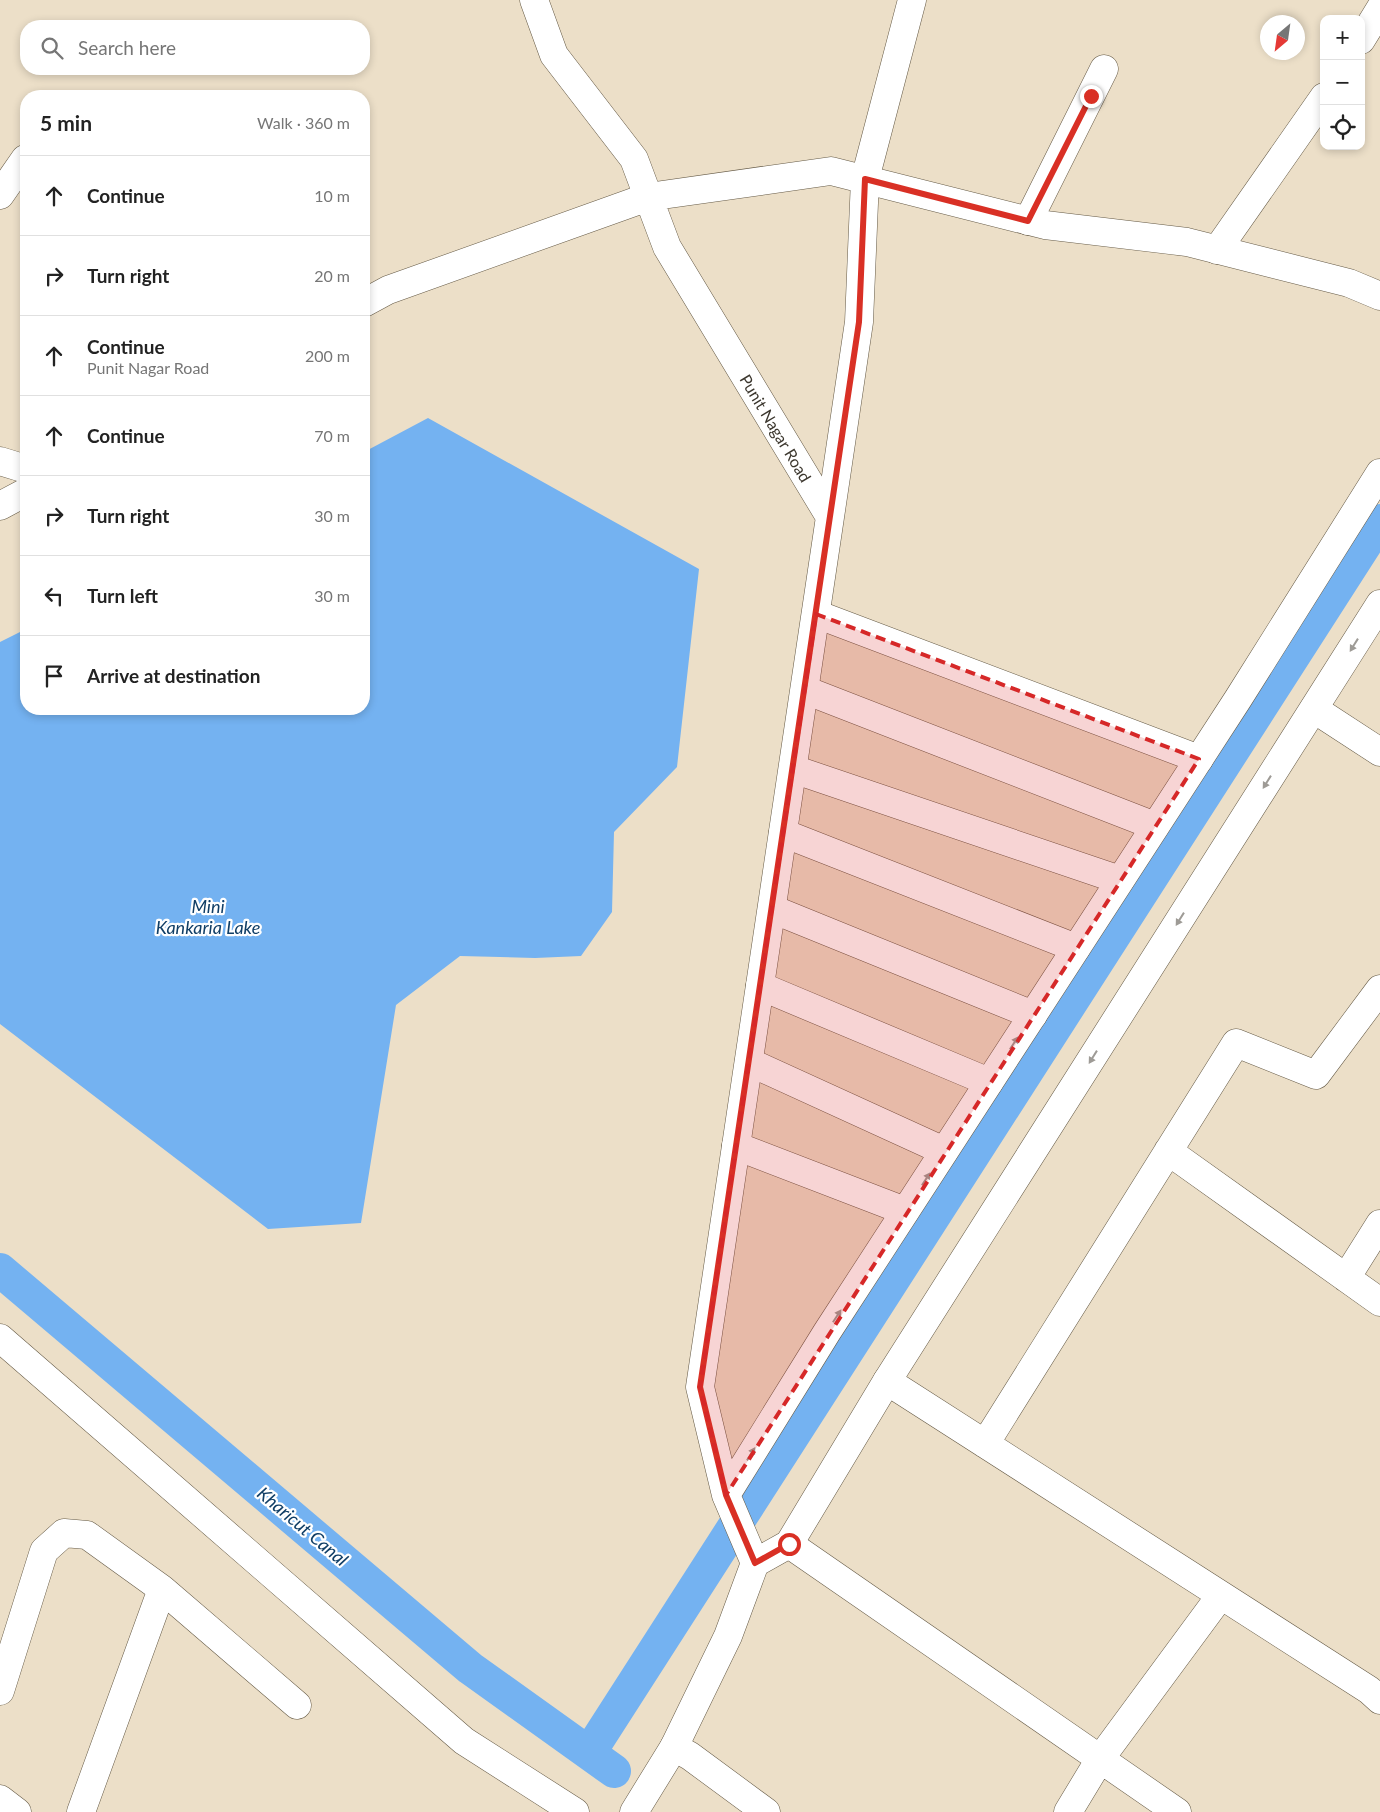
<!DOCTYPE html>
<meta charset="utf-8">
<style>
:root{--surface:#fff;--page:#f2f2f2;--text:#222;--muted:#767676;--line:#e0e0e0}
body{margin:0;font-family:Lato,sans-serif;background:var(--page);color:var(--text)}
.controls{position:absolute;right:15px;top:15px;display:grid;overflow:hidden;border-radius:10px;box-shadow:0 2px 8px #0003}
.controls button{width:45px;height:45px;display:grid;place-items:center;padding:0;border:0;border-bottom:1px solid var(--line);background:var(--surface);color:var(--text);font:25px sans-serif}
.compass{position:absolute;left:1260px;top:15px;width:45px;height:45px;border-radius:50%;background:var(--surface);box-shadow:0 2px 8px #0003;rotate:209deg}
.stop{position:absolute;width:15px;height:15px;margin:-11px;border:4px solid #d93025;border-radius:50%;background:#fff}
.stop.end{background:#d93025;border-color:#fff;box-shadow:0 1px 5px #0008}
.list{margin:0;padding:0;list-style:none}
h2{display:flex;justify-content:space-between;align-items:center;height:65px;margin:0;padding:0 20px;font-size:21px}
h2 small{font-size:16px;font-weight:400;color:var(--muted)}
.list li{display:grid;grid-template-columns:32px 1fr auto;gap:15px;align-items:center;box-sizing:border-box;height:80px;padding:0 20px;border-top:1px solid var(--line)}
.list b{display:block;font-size:19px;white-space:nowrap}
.list p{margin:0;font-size:16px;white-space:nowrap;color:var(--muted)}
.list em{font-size:16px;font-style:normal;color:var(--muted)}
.icon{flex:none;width:28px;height:28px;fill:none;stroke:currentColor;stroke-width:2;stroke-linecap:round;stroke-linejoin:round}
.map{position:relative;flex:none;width:1380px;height:1812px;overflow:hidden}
.search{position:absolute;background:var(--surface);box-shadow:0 2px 8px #0003;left:20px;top:20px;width:350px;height:55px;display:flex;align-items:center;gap:12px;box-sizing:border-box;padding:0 18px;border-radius:20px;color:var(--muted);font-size:19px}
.panel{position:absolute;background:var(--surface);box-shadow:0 2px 8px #0003;left:20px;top:90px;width:350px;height:625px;border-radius:20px}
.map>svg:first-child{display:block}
.water{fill:#74b2f1}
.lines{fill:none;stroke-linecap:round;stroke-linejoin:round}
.canal{stroke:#74b2f1;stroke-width:34}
.street-casing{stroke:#655a46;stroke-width:29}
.secondary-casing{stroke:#655a46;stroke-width:29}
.street{stroke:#fff;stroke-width:28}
.secondary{stroke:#fff;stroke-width:28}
.oneway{fill:#9e9b96}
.route{stroke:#d93025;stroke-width:6}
.marked{fill:#d62828;fill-opacity:0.2;stroke:#d62828;stroke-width:4;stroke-dasharray:10 6;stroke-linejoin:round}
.labels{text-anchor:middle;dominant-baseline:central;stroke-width:4.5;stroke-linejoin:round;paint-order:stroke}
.street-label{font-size:16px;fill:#3c372e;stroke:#fff}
.water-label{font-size:18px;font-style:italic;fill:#103e66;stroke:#fff}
</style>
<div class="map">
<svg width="1380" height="1812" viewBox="0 0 1380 1812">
<rect width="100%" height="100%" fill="#ecdfc8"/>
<path class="water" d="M428 418 699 569 677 767 614 832 612 912 581 956 535 958 460 956 396 1005 361 1223 268 1229 0 1024V642L26 629V709H364V452Z"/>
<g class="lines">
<path class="canal" d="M0 1270 470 1668 614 1771
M589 1753 1380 521"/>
<defs>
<path id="street" d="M1361 40 1380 9
M865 179 912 0
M0 195 25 159
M1028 221 1104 69
M1217 250 1324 97
M0 461 26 469
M816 614 1199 759
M805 690 1155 826
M1314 709 1380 752
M793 769 1120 880
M783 833 1076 948
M772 909 1033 1015
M760 986 989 1082
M749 1062 944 1151
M736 1146 905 1211
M1168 1151 1380 1302
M1346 1278 1380 1224
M0 1338 464 1741 575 1812
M887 1381 1369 1690 1380 1700
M985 1444 1236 1043 1316 1075 1380 989
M789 1544 1177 1812
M162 1589 297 1705
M0 1691 44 1551 64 1533 87 1535 162 1589 81 1812
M674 1747 690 1756 766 1812
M1068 1812 1100 1759 1221 1595"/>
<path id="secondary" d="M534 0 554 55 634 159 667 247 830 517 700 1387 726 1495 755 1563 728 1636 674 1747 634 1812
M364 303 388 290 648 197 831 171 1045 225 1187 242 1349 283 1380 296
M0 506 26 492
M830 517 859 322 865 179
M726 1495 827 1332 1238 699 1380 473
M755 1563 789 1544 887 1381 1380 604
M0 1799 17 1812"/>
</defs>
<use href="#street" class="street-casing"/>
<use href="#secondary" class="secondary-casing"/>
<use href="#street" class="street"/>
<use href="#secondary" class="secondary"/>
</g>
<defs><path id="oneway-solid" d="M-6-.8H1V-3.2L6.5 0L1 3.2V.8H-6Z" transform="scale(1.25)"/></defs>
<g class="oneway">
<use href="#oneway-solid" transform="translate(1354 645) rotate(122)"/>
<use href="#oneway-solid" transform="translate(1267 782) rotate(122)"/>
<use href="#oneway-solid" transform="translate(1180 919) rotate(122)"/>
<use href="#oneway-solid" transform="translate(1014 1043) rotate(-57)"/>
<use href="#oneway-solid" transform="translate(1093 1057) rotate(122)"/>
<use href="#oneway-solid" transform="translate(926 1179) rotate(-57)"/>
<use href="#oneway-solid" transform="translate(837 1316) rotate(-57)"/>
<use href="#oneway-solid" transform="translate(751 1454) rotate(-58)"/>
</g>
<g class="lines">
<path class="route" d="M789 1544 755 1563 726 1495 700 1387 859 322 865 179 1028 221 1091 96"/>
</g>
<path class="marked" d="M816 614 1199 759 726 1495 700 1387Z"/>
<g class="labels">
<g class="street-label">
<text transform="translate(776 428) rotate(59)">Punit Nagar Road</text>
</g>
<g class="water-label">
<text x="208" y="906">Mini<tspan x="208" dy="21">Kankaria Lake</tspan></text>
<text transform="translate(303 1526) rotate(40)">Kharicut Canal</text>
</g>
</g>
</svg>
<div class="controls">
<button>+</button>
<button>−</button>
<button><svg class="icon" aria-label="locate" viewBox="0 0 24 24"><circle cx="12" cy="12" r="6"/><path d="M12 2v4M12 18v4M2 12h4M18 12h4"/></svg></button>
</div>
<svg class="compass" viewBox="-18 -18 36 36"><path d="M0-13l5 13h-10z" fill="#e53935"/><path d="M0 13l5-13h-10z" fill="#767676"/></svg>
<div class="stop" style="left:789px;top:1544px"></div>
<div class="stop end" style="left:1091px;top:96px"></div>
<div class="search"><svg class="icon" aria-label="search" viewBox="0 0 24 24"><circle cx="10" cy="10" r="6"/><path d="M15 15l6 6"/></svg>Search here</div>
<section class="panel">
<h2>5 min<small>Walk · 360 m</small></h2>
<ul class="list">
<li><svg class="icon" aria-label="ahead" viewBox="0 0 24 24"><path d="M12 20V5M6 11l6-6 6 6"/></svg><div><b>Continue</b></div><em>10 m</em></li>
<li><svg class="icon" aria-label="right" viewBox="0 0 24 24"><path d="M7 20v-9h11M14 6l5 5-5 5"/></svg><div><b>Turn right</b></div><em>20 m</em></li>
<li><svg class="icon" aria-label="ahead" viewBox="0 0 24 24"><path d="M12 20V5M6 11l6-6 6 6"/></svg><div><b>Continue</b><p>Punit Nagar Road</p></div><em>200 m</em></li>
<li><svg class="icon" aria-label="ahead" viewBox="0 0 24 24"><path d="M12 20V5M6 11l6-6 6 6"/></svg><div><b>Continue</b></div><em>70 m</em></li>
<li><svg class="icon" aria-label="right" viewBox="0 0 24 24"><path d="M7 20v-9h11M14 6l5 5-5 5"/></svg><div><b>Turn right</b></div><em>30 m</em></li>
<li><svg class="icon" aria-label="left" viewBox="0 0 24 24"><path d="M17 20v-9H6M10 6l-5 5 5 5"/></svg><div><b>Turn left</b></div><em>30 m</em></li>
<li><svg class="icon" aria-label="arrive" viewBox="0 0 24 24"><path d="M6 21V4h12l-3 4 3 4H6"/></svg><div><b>Arrive at destination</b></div></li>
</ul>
</section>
</div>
